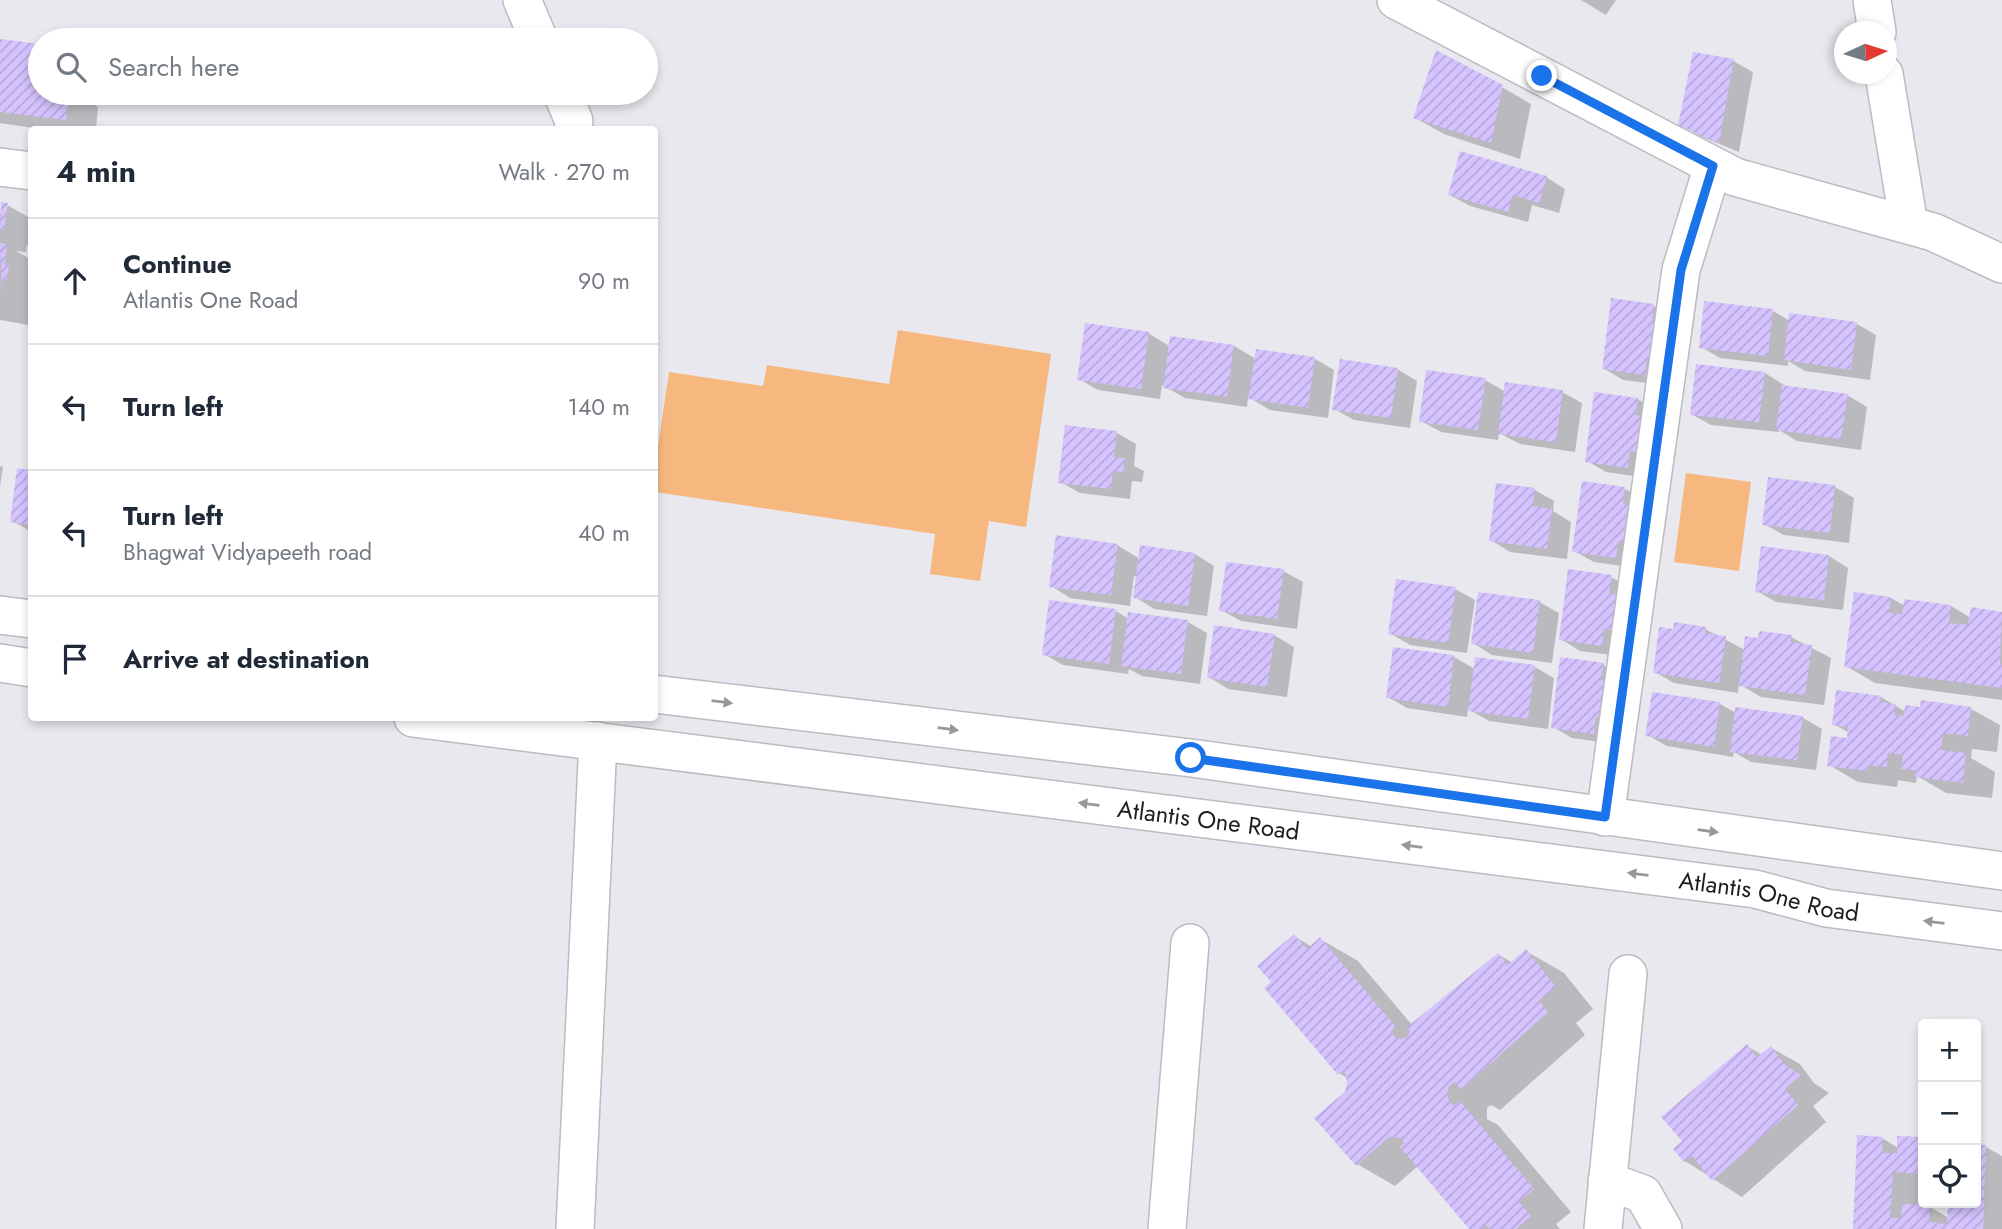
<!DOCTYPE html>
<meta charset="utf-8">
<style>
:root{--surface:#fff;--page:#f2f2f3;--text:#1f2937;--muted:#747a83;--line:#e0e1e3}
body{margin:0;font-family:Jost,sans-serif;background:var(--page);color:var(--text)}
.controls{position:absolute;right:21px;bottom:21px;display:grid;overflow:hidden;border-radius:7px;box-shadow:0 4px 10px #0003}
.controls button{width:63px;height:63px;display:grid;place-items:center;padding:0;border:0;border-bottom:2px solid var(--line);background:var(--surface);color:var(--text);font:35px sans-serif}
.compass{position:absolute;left:1834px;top:21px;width:63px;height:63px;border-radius:50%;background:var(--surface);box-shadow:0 4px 10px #0003;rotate:86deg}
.stop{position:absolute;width:21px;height:21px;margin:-16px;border:5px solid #1a73e8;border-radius:50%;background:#fff}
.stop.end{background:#1a73e8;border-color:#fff;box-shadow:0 2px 7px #0008}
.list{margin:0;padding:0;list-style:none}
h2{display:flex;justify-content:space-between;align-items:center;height:91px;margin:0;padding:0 28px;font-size:30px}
h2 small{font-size:23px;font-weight:400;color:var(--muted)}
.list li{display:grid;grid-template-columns:46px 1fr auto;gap:21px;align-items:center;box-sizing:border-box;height:126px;padding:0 28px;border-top:2px solid var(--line)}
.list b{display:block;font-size:26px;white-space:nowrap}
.list p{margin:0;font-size:23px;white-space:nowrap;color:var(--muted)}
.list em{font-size:23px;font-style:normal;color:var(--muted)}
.icon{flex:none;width:38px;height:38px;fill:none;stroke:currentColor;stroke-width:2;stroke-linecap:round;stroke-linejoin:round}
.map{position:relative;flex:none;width:2002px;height:1229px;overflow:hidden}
.search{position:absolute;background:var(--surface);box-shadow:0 4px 10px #0003;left:28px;top:28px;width:630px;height:77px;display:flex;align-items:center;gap:18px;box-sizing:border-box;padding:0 24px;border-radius:38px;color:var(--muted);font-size:26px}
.panel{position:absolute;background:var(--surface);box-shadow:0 4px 10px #0003;left:28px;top:126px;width:630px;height:595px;border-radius:7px}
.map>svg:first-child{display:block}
.green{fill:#f7b880}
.shadow{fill:#0003}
.building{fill:url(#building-hatch)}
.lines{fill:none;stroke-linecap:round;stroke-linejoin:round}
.minor-casing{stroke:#bcbbc1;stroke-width:40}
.minor{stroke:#fff;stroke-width:37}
.oneway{fill:#99999a}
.route{stroke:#1a73e8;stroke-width:9}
.labels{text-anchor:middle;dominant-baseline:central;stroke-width:5;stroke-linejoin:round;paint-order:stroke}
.street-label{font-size:24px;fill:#1c1c1e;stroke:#fff}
</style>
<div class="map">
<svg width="2002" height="1229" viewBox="0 0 2002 1229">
<defs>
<pattern id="building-hatch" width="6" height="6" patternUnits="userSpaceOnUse" patternTransform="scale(1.75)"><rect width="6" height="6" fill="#d5c3ff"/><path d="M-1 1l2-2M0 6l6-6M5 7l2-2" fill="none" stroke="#b6a7da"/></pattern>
</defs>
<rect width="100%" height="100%" fill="#e9e8ee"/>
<path class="green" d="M898 330 1051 354 1026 527 989 521 980 581 930 574 935 534 655 492V467L669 372 763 386 767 365 889 384Z
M1686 473 1751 482 1739 571 1674 562Z"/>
<path class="shadow" d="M1581 0H1616L1606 15Z
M0 41 40 46V93H86L95 97H80L98 107 96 130H46L0 123Z
M1733 61 1753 72 1739 152 1700 136 1680 124Z
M1502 87 1531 104 1520 159 1444 134 1415 118Z
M1546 177 1565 189 1559 213 1532 205 1528 222 1470 206 1450 195Z
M7 205 32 219V245H27L26 252 16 251 32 260V299L28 325 0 320V213Z
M1613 300 1654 306 1673 317 1664 385 1623 380 1603 368Z
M1773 311 1790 321 1857 324 1876 335 1870 380 1805 371 1788 361V366L1720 358 1701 347Z
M1148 333 1171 347 1172 338 1234 346 1256 359H1315L1334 370 1328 418 1270 410 1248 397 1247 407 1185 398 1162 385 1160 399 1098 390 1079 379Z
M1397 369 1417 381 1410 428 1354 420 1334 409Z
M1765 373 1784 385V387L1847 395 1867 407 1861 450 1797 441 1779 430V432L1711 425 1691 414Z
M1485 380 1506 392H1562L1582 403 1575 452 1520 444 1499 433 1498 440 1441 432 1421 421Z
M1637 399 1657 410 1648 478 1606 472 1587 461Z
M1066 427 1117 433 1136 444 1134 466 1144 471 1142 482 1132 481 1130 499 1080 493 1060 482Z
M0 466 3 467 0 486Z
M32 472V532L12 521Z
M1835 487 1854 498 1849 543 1784 535 1764 524Z
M1625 489 1644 500 1635 568 1594 562 1574 551Z
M1535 490 1554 501 1553 511 1571 522 1567 559 1510 552 1491 540Z
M1117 545 1140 559 1195 554 1214 566 1207 616 1154 609 1135 597 1137 577 1134 576 1130 606 1070 598 1051 586Z
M1762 548 1829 556 1848 568 1843 610 1776 602 1757 591Z
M1283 571 1303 582 1297 629 1241 621 1221 610Z
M1611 577 1631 588 1621 656 1580 651 1561 639Z
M1455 589 1475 600 1467 653 1410 645 1390 633Z
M1856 594 1891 598 1905 606H1951L1971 618 1972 609 2002 613V700L1875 683 1846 666Z
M1051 602 1116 611 1129 619 1188 622 1207 633 1200 684 1142 676 1129 669 1128 674 1063 665 1044 654Z
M1539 602 1559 613 1552 663 1492 655 1473 643Z
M1705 629 1745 650 1760 640 1791 637 1831 658 1824 705 1761 697 1739 684 1738 693 1674 683 1655 672 1674 631Z
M1274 635 1294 647 1287 697 1228 689 1209 677Z
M1395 649 1454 657 1475 669 1535 667 1554 678 1548 729 1489 721 1468 709 1467 717 1407 708 1388 697Z
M1603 665 1623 676 1614 744 1572 738 1553 727Z
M1654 694 1720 704 1736 713 1803 718 1822 729 1816 770 1751 762 1734 752 1733 757 1667 746 1647 735Z
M1881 697 1906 712 1971 709 2000 725 1997 752 1972 749 1971 758 1995 772 1992 798 1946 793 1917 776 1916 783 1898 780 1897 787 1858 782 1829 765 1849 740V733L1834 724Z
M1294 936 1312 947 1320 939 1358 961 1412 1025 1499 955 1513 963 1526 951 1564 973 1593 1009 1576 1023 1585 1035 1500 1110 1491 1105 1487 1108V1119L1498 1125 1571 1212 1556 1224 1560 1229H1471L1418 1166 1395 1186 1357 1164 1346 1093 1349 1083 1347 1078 1339 1073 1273 982Z
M1747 1046 1762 1055 1771 1048 1800 1064 1814 1083 1829 1093 1813 1106 1826 1122 1742 1197 1685 1161 1684 1141Z
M1899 1137 1923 1139V1203H1930V1207L1949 1218 1950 1203H1976V1146L1986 1147 2002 1156V1229H1855L1882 1138 1898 1148Z"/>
<path class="building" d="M0 39 40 44V93H69L66 120 0 112Z
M1436 50 1503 85 1491 143 1413 118Z
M1693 52 1734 59 1719 143 1678 125Z
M1460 151 1547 176 1539 203 1513 195 1508 212 1448 195Z
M1 202 8 203 4 230 0 229Z
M0 243 7 244 5 265H9L7 280H3L2 290Z
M1611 298 1654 304 1652 322H1658L1653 359 1647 358 1645 375 1602 369Z
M1704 301 1773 309 1768 356 1699 348Z
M1789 313 1857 322 1851 370 1784 360Z
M1085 323 1149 332 1141 389 1077 380Z
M1170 336 1234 345 1227 397 1163 388Z
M1256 349 1315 357 1308 408 1248 399Z
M1340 359 1398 368 1391 418 1332 410Z
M1696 364 1765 372 1759 422 1690 415Z
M1426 370 1486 378 1478 430 1419 422Z
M1505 382 1563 390 1556 442 1498 434Z
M1782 385 1848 394 1841 439 1776 430Z
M1594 392 1638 398 1635 415 1642 416 1637 452 1630 451 1628 468 1585 462Z
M1065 425 1117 431 1114 457 1125 458 1123 472 1113 471 1111 489 1058 483Z
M17 468 32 470V525L10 522Z
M1768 477 1835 485 1830 533 1762 525Z
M1582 481 1625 487 1623 504 1629 505 1624 542 1618 541 1616 558 1572 552Z
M1496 483 1535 488 1533 506 1552 509 1547 549 1489 541Z
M1056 535 1118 544 1111 595 1049 587Z
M1140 545 1195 553 1188 606 1133 598Z
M1761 546 1829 555 1824 600 1755 592Z
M1226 562 1284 569 1277 619 1219 611Z
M1568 569 1612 575 1609 593 1616 594 1611 630 1604 629 1602 646 1559 640Z
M1396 579 1456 587 1448 643 1388 634Z
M1478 592 1540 600 1533 653 1471 644Z
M1854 592 1891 597 1889 613 1902 614 1904 599 1951 605 1949 623 1968 625 1971 607 2002 612 2000 664H2002V688L1844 667Z
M1049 600 1116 609 1109 664 1042 655Z
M1128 612 1188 620 1181 674 1121 666Z
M1674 622 1706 627 1705 633 1726 636 1719 683 1653 673 1659 627 1673 629Z
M1214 625 1275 634 1267 687 1207 678Z
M1759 631 1792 635 1790 642 1812 645 1805 695 1739 686 1745 636 1758 638Z
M1393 647 1454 655 1448 707 1386 698Z
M1475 657 1535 665 1528 719 1468 711Z
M1560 657 1604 663 1601 680 1608 682 1603 718 1596 717 1594 734 1551 728Z
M1836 690 1881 696 1880 702 1896 704 1894 715 1904 716 1905 705 1920 707 1921 700 1971 707 1968 736 1943 733 1941 750 1966 753 1963 783 1915 777V770L1901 769 1903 755 1888 753 1887 767 1869 765 1868 771 1827 766 1831 736 1847 738 1848 727 1832 725Z
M1652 692 1720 702 1714 747 1645 736Z
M1735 707 1803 716 1797 760 1730 752Z
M1294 934 1307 949 1320 937 1395 1026 1391 1032 1395 1037 1401 1039 1407 1037 1410 1031 1407 1027 1498 953 1508 965 1526 949 1556 987 1539 1001 1548 1012 1461 1090 1455 1082 1449 1086 1447 1093 1449 1101 1454 1106 1460 1101 1534 1189 1519 1202 1531 1216 1516 1229H1490L1486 1225 1481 1229H1469L1400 1147 1404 1143 1401 1138 1389 1137 1356 1166 1314 1118 1345 1092 1347 1083 1346 1075 1343 1071 1338 1075 1264 988 1271 982 1257 966Z
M1747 1044 1757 1057 1771 1046 1784 1064 1801 1075 1785 1089 1798 1105 1712 1181 1692 1156 1684 1162 1673 1149 1682 1141 1661 1117Z
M1857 1135 1883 1137 1882 1153H1897V1136L1923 1137V1174L1893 1172 1890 1218H1901L1902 1204 1930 1205 1929 1222 1947 1224 1948 1203H1976V1144L1986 1145 1983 1229H1853Z"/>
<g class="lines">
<defs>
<g id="minor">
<path d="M522 0 539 40"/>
<path d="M1396 0 1735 177 1933 232 2002 264"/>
<path d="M1872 0 1877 32"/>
<path d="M1884 74 1909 225"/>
<path d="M562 93 574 121 573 130"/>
<path d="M0 167 32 171"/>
<path d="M0 615 32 619"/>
<path d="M0 663 32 668"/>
<path d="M654 694 1191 758 2002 871"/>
<path id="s1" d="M413 718 1755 889 1826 908 2002 931"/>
<path d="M1605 817 1681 270 1713 166"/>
<path d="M1607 1181 1643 1194 1663 1229"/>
<path d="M575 1229 598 741"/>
<path d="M1167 1229 1190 943"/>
<path d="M1603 1229 1628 974"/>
</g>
</defs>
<use href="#minor" class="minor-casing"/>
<use href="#minor" class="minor"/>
</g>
<defs><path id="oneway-solid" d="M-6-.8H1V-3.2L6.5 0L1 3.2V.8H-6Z" transform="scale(1.75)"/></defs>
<g class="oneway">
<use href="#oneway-solid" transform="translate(722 702) rotate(7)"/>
<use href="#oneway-solid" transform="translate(948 729) rotate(7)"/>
<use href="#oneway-solid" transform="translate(1089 804) rotate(-173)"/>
<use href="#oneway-solid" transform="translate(1708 831) rotate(8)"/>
<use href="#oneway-solid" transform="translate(1412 846) rotate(-173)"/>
<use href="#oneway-solid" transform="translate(1638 874) rotate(-173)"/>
<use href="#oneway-solid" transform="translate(1934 922) rotate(-173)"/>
</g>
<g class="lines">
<path class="route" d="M1191 758 1605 817 1681 270 1713 166 1542 76"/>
</g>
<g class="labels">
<g class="street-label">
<text stroke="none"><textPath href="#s1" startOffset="802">Atlantis One Road</textPath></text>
<text stroke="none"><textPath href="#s1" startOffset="1368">Atlantis One Road</textPath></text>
</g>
</g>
</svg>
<div class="controls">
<button>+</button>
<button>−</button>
<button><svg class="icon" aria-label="locate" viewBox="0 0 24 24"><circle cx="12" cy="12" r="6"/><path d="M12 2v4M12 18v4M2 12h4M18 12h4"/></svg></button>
</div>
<svg class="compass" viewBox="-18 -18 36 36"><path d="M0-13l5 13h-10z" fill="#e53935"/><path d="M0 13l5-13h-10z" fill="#747a83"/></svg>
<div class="stop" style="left:1191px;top:758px"></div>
<div class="stop end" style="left:1542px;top:76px"></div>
<div class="search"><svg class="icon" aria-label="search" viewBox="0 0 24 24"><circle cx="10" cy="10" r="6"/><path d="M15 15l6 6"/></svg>Search here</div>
<section class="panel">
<h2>4 min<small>Walk · 270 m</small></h2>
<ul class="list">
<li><svg class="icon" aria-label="ahead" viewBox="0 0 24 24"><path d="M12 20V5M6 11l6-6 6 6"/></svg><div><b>Continue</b><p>Atlantis One Road</p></div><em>90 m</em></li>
<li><svg class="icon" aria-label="left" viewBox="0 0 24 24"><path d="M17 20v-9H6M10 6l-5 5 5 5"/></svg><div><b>Turn left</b></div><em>140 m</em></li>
<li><svg class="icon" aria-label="left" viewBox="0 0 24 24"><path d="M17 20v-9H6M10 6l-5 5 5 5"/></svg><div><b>Turn left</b><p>Bhagwat Vidyapeeth road</p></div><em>40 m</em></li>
<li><svg class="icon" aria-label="arrive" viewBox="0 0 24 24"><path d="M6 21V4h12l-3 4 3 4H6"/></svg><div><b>Arrive at destination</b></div></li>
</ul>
</section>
</div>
